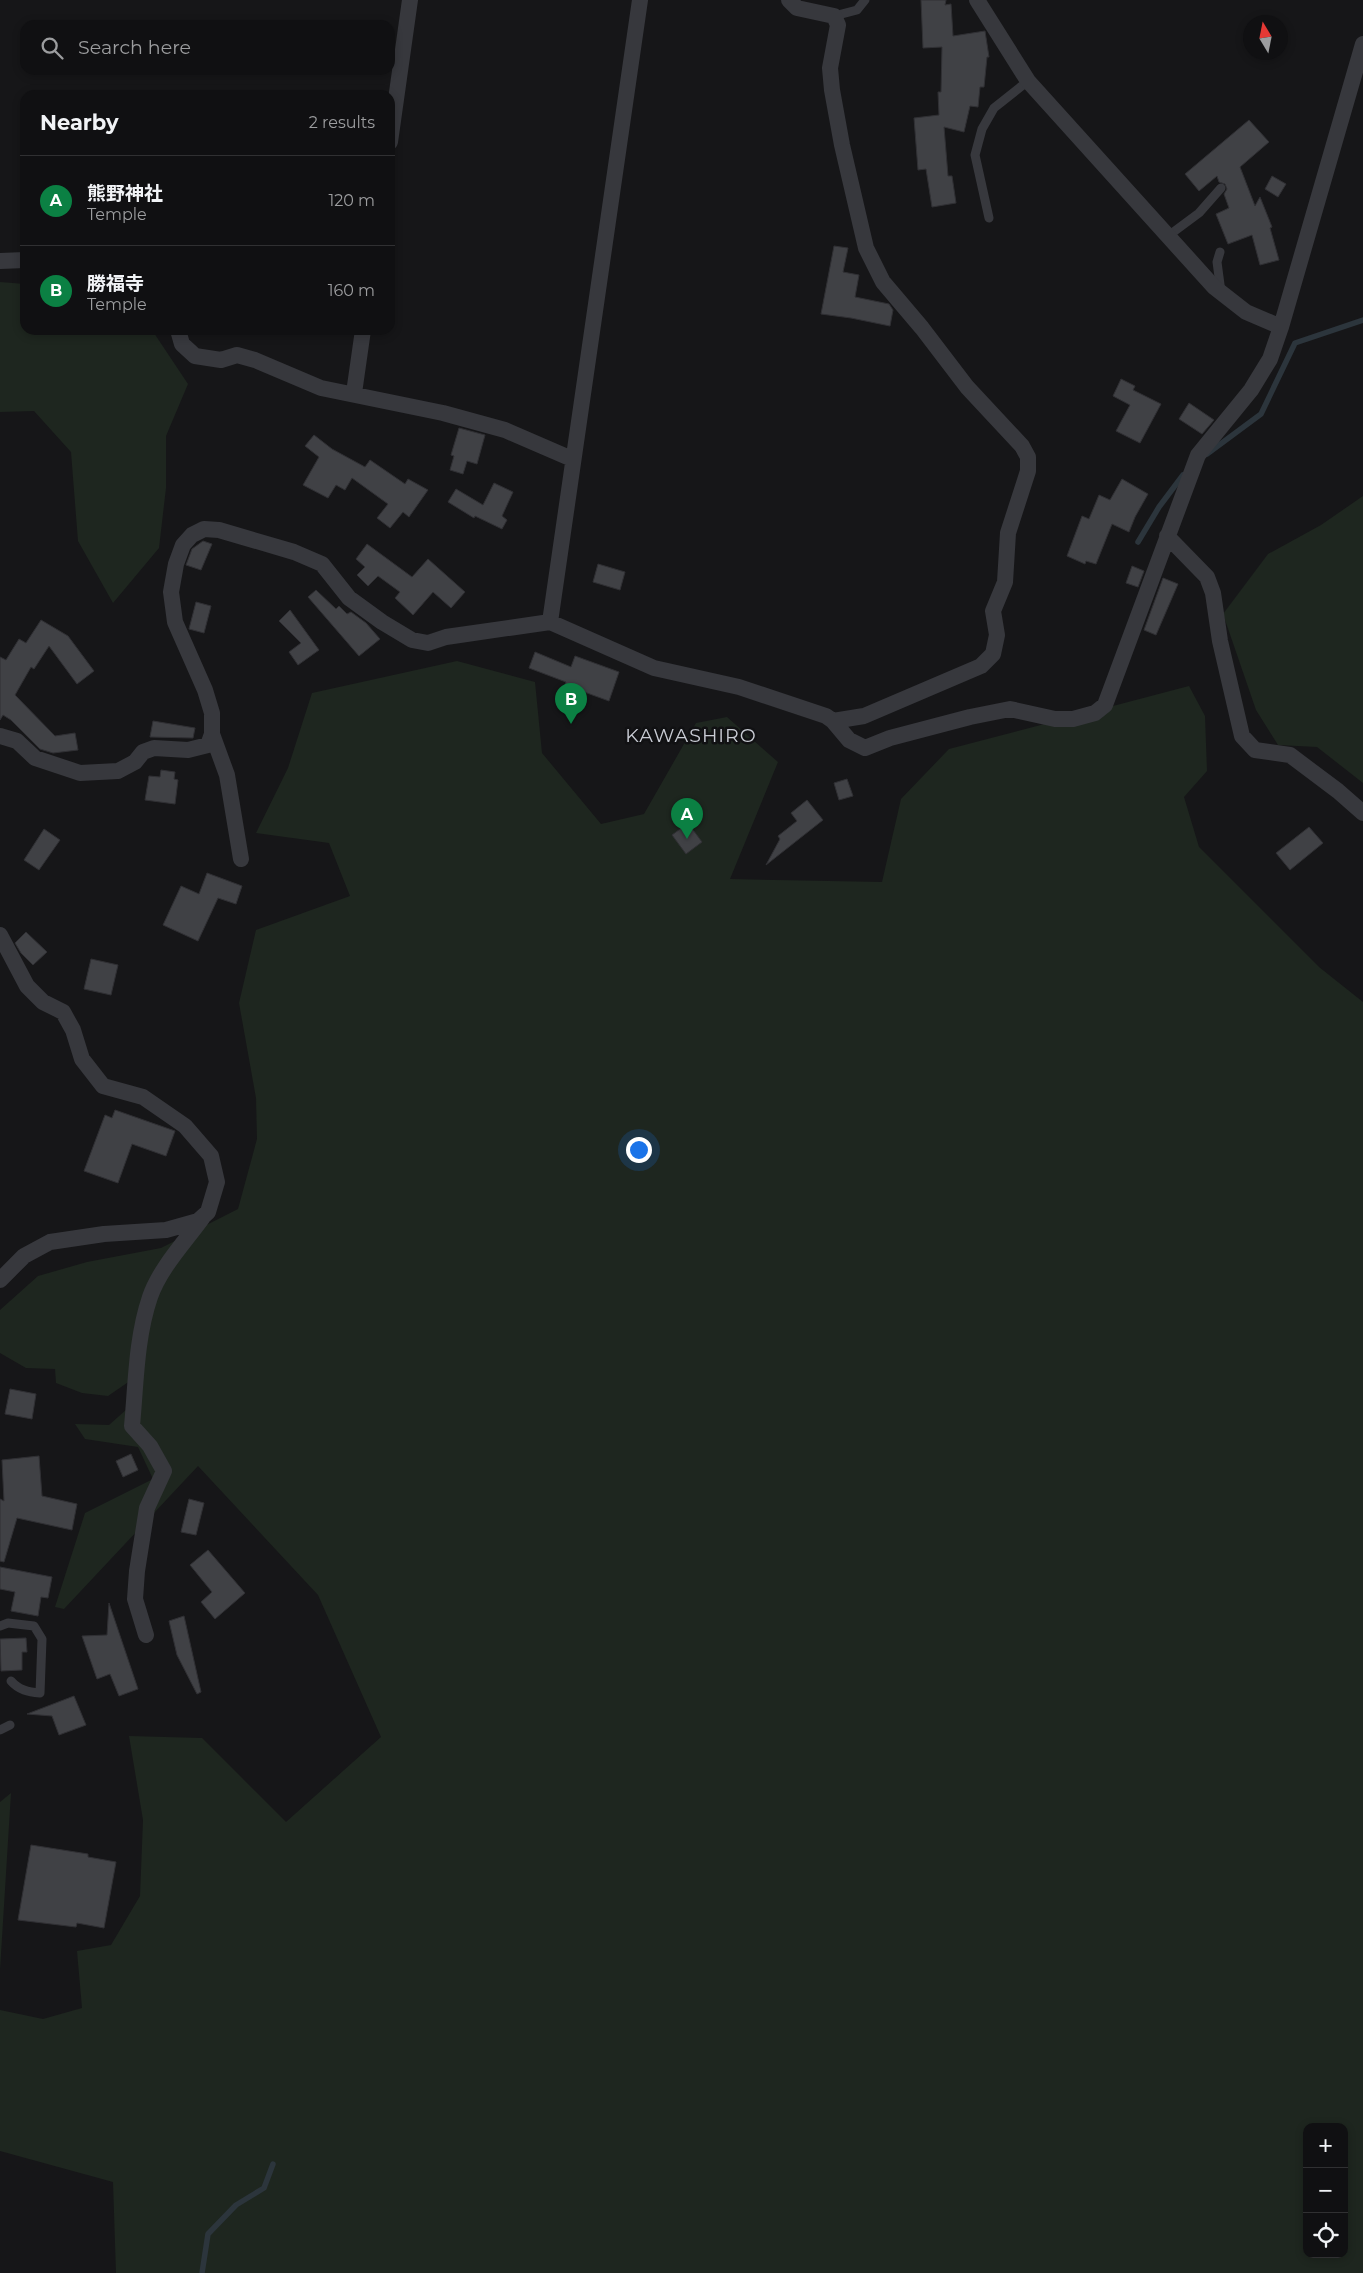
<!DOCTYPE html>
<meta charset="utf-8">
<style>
:root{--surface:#101012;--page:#1e1e20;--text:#f1f3f6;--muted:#9c9d9f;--line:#303032;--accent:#0b8043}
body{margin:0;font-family:Montserrat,"Noto Sans JP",sans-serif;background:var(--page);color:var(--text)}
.controls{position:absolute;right:15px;bottom:15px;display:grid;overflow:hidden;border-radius:10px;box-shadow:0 2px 8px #0003}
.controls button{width:45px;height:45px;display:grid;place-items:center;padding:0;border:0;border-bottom:1px solid var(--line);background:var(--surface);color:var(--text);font:25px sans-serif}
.compass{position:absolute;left:1243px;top:15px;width:45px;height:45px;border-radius:50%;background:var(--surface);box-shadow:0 2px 8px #0003;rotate:350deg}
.you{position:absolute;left:638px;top:1149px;width:18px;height:18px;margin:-12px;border:4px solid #fff;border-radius:50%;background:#1a73e8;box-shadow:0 0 0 8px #1a73e833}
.badge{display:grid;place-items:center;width:32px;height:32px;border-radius:50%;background:var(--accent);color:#fff;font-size:16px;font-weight:700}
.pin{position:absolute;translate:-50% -41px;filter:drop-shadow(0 1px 2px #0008)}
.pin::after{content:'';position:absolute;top:26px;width:18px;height:15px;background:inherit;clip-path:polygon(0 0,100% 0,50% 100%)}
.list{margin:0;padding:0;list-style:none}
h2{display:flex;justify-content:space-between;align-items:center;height:65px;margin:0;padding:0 20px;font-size:21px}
h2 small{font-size:16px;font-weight:400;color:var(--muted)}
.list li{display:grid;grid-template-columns:32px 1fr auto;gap:15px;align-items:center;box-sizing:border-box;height:90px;padding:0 20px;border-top:1px solid var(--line)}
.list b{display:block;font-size:19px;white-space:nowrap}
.list p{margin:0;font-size:16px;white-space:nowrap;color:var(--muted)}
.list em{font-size:16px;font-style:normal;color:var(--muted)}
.icon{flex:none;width:28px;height:28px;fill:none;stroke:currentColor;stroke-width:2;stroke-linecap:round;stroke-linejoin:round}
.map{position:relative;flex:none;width:1363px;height:2273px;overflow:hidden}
.search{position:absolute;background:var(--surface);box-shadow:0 2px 8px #0003;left:20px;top:20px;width:375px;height:55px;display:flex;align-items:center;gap:12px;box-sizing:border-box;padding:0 18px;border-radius:15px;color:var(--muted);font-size:19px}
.panel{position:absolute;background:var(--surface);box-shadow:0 2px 8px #0003;left:20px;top:90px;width:375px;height:245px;border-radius:15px}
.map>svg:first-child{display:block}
.green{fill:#1e261f;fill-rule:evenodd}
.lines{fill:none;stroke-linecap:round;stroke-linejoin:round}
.stream{stroke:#2c353c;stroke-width:5.5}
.building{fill:#404145;stroke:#303034}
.lane{stroke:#37383d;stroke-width:9}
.street{stroke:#37383d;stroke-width:16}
.labels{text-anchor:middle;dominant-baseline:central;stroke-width:5;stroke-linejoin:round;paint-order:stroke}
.quarter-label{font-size:19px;letter-spacing:1px;fill:#c9ccd4;stroke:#111113}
</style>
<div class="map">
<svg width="1363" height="2273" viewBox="0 0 1363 2273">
<rect width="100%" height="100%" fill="#161618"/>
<path class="green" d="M0 282 25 284V330H152L188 384 166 436V488L159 548 113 603 78 541 71 452 34 411 0 412Z
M1363 496V783L1317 747 1278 745 1256 710 1223 614 1268 554 1321 525Z
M457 661 535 682 542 753 601 824 644 814 696 723 727 717 778 762 730 879 882 882 901 799 949 749 1189 686 1205 716 1207 771 1184 797 1199 847 1319 967 1363 1002V2273H116L113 2182 0 2151V2010L43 2019 82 2008 77 1951 111 1945 140 1896 143 1820 129 1736 202 1738 286 1822 381 1737 318 1595 198 1466 64 1609 55 1607 85 1513 153 1479 138 1447 85 1439 75 1424 109 1425 136 1401 140 1374 108 1396 82 1393 56 1383 55 1369 26 1368 0 1353V1310L38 1276 87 1262 161 1248 238 1209 257 1139 256 1098 239 1003 256 930 350 896 329 843 256 833 288 768 312 693ZM1307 2127H1344V2254H1307Z
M11 1793 0 1970V1802Z"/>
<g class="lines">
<path class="stream" d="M1207 454 1261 414 1295 343 1363 320
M1138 542 1159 507 1183 475
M202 2273 208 2234 236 2205 264 2188 273 2164"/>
</g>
<path class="building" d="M921 0H946L945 5 951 4 953 36 985 31 989 57H987L984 87H980L978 107 970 106 964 132 944 127 948 176H952L956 203 932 207 926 169 918 170 914 118 939 115 938 92H941L942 47 923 48Z
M1249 120 1269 142 1240 167 1255 206 1260 197 1272 227 1270 228 1279 260 1260 265 1252 235 1228 244 1216 214 1229 208 1224 194 1227 189 1225 184 1219 182 1217 176 1199 191 1185 174Z
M1272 176 1286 184 1278 197 1265 189Z
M834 246 848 248 843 272 859 275 855 297 889 304 893 310 890 326 851 318 821 314Z
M1121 379 1135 386 1133 390 1161 404 1140 443 1116 431 1130 405 1113 396Z
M1189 403 1214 420 1202 434 1179 419Z
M459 428 485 435 477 464 467 461 463 474 450 470 454 456 451 455Z
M314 435 332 449 365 467 370 460 405 484 408 479 428 490 409 517 403 512 390 528 377 518 388 504 352 478 345 490 336 485 328 498 303 485 319 457 305 446Z
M1122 479 1148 494 1135 517 1129 532 1112 524 1096 564 1086 561 1085 564 1067 556 1082 516 1089 519 1099 495 1110 500Z
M494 483 513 492 502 516 507 520 502 529 475 516 474 518 448 502 456 489 483 505Z
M203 541 212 544 201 570 186 565 192 549Z
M367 544 412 577 428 559 465 592 451 608 433 592 413 615 395 598 400 592 378 576 368 586 357 575 365 567 356 559Z
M598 564 625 572 620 590 593 582Z
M1132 566 1144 571 1138 587 1126 583Z
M1163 578 1178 584 1156 635 1144 630Z
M316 590 336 609 339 606 347 614 351 612 366 623 380 639 359 656 308 597Z
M196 602 211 606 204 633 189 629Z
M290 610 319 650 298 665 289 652 301 643 279 621Z
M41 620 68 636 94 671 77 684 49 646 34 669 31 667 15 695 55 736 75 733 78 750 53 753 40 749 11 720 3 715 0 720V657L6 660 19 639 26 643Z
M535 652 571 667 575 656 619 672 609 701 565 685 566 682 529 668Z
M153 721 195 728 193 738 150 737Z
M161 770 175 772 174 779 178 780 175 804 145 800 149 776 160 777Z
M847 779 853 796 839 800 834 783Z
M807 800 823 820 766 865 780 839 778 836 797 821 791 813Z
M688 823 702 842 686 854 672 835Z
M1309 827 1323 843 1290 870 1276 853Z
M44 829 60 840 39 870 24 860Z
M207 873 242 886 236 904 218 898 198 941 163 925 181 886 199 894Z
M26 932 47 952 33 965 21 953 15 943Z
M91 959 118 965 111 995 84 989Z
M115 1110 175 1131 166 1156 132 1144 118 1183 84 1171 105 1115 112 1118Z
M10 1389 36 1394 32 1419 5 1414Z
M131 1454 138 1470 123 1477 116 1461Z
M39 1456 42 1496 77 1504 72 1530 17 1518 4 1562 0 1561V1499L4 1501 2 1460Z
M189 1499 204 1503 196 1535 181 1532Z
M208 1550 245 1593 215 1619 201 1602 212 1592 190 1565Z
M0 1567 52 1577 48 1598 41 1597 38 1616 11 1611 15 1592 0 1589Z
M109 1603 138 1689 119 1696 110 1674 97 1679 82 1636 107 1635Z
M184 1616 201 1692 197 1694 177 1655 169 1621Z
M26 1638 27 1652H22V1670L1 1671 0 1639Z
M74 1696 86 1725 59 1735 52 1716 27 1714Z
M31 1845 88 1854V1857L116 1862 104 1928 77 1923 76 1927 18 1920Z"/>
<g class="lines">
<path class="lane" d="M834 16 857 10 865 0
M989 218 975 155 982 129 994 108 1028 81
M1168 236 1199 213 1221 188
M1220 252 1217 262 1221 292
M0 1626 8 1623 34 1626 42 1639 40 1693C28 1692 19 1690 11 1681
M0 1730 10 1725"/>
<path class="street" d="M789 0 797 8 834 16 838 25 830 68 832 90 842 145 866 248 883 282 922 328 967 387 1022 446 1028 457V471L1008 533 1005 582 993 611 997 635 993 654 981 666 864 716 833 721
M977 0 1028 81 1214 287 1246 312 1281 327
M390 142 410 0
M0 261 25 260
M178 330 182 344 195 356 221 360 237 355 255 360 321 388 443 413 505 430 572 459
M354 393 363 330
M1167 536 1207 577 1213 593 1220 641 1242 736 1255 750 1290 755 1338 791 1363 813
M550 622 640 0
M212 734 227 775 241 859
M0 736 17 741 35 758 80 773 118 771 135 762 143 752 154 748 188 750 208 745 212 734V713L205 690 175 622 171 592 176 564 183 545 192 535 204 529 219 530 294 552 322 564 349 598 382 622 412 640 428 643 446 637 550 622 654 668 739 687 826 716 833 721 849 740 865 748 890 738 970 717 1010 709 1055 719H1073L1095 713 1105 705 1198 455 1251 390 1270 359 1281 327 1363 44
M0 935 27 986 43 1002 63 1012 73 1030 82 1059 103 1086 143 1097 185 1126 211 1156 217 1182 208 1212 198 1221 166 1230 104 1234 50 1242 24 1256 0 1280
M146 1635 135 1599 137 1571 147 1508 164 1471 150 1446 132 1426C136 1384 136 1338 150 1297 160 1268 185 1242 203 1217"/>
</g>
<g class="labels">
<g class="quarter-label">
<text x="691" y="735">KAWASHIRO</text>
</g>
</g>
</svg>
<div class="controls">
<button>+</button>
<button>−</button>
<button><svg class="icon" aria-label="locate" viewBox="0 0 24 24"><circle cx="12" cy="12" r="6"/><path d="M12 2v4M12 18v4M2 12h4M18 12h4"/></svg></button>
</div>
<svg class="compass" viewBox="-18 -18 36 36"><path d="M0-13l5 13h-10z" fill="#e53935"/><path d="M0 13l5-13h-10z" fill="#9c9d9f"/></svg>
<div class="you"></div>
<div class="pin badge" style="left:687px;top:839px">A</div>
<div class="pin badge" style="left:571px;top:724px">B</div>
<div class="search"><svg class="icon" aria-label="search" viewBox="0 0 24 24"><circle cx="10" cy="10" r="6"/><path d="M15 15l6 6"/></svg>Search here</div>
<section class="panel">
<h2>Nearby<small>2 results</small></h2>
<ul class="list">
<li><span class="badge">A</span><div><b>熊野神社</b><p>Temple</p></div><em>120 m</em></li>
<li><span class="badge">B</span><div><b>勝福寺</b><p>Temple</p></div><em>160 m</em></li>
</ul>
</section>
</div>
